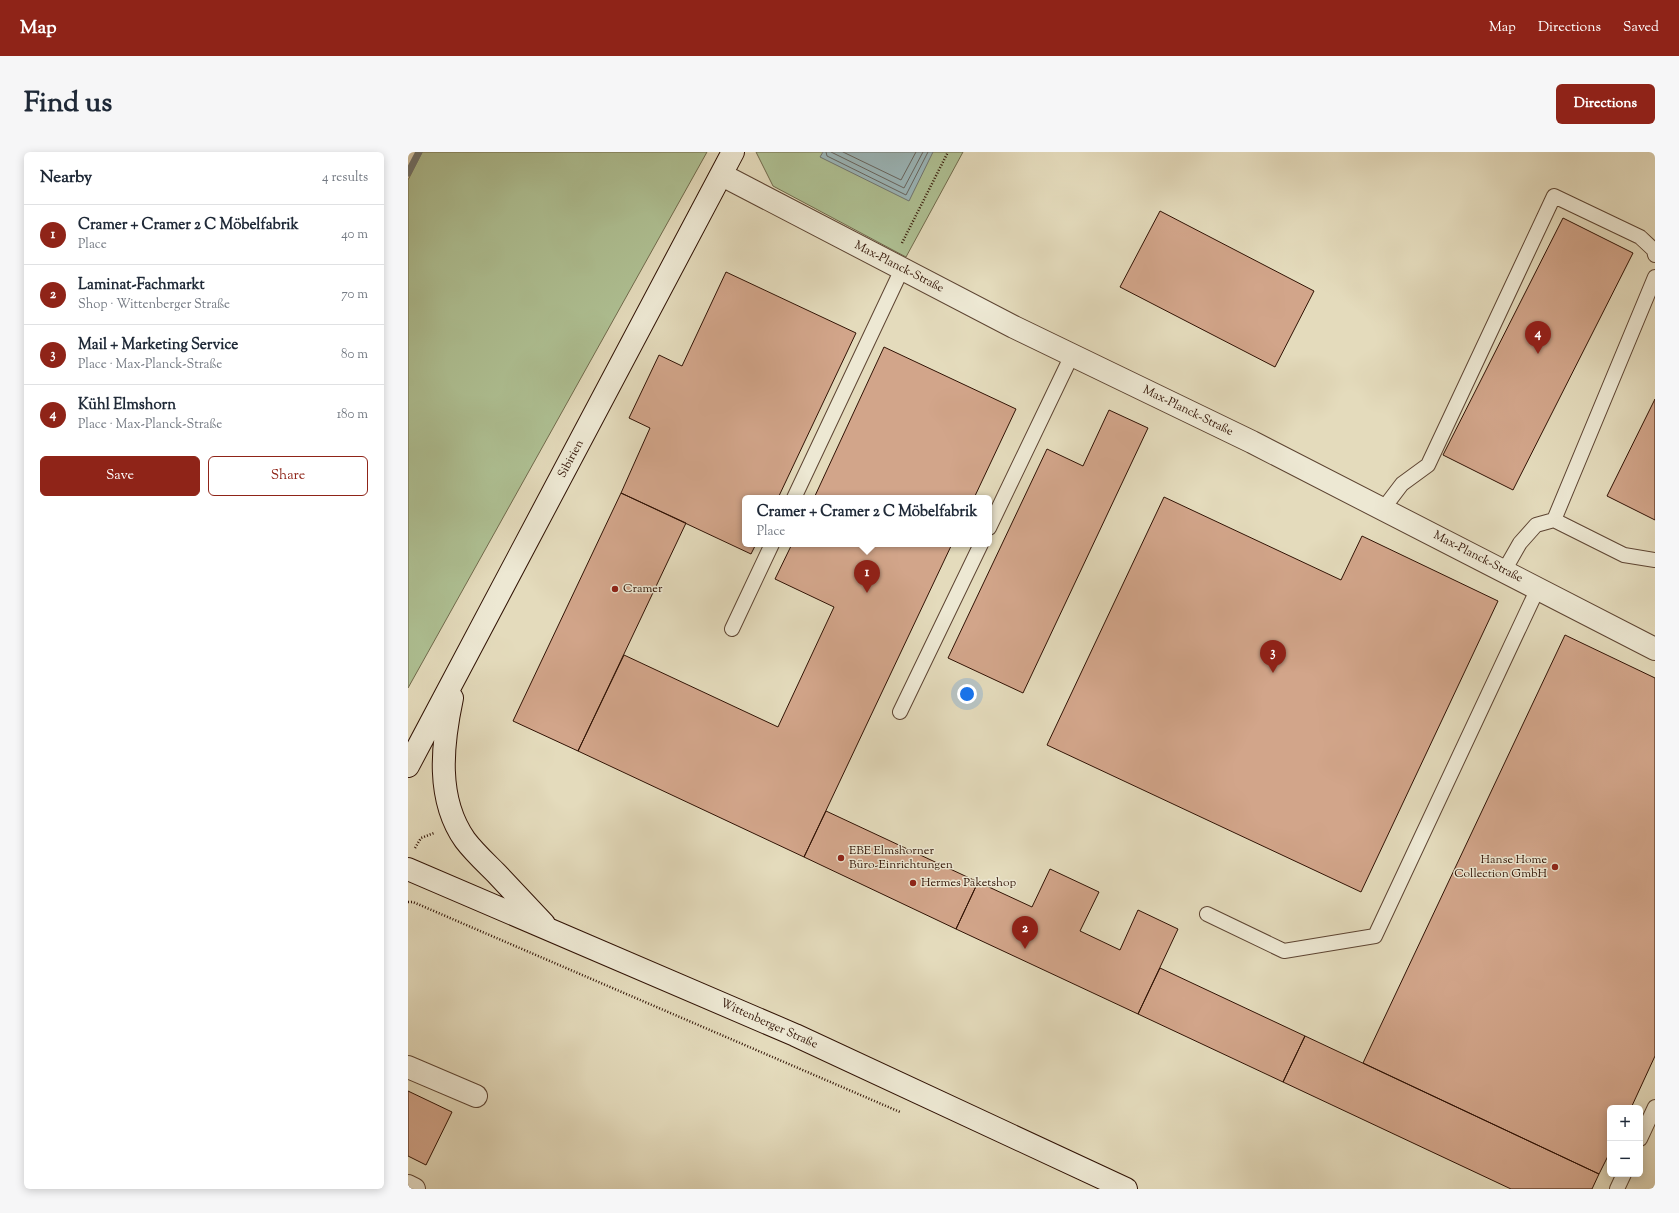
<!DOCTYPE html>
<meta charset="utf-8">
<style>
:root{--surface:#fff;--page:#f6f6f7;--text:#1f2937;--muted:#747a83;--line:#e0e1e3;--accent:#8f2418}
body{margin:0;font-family:"Sorts Mill Goudy",serif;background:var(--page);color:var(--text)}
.controls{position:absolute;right:12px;bottom:12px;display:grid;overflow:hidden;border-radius:6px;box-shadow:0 2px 10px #0003}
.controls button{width:36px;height:36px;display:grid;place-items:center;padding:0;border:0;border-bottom:1px solid var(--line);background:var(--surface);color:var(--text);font:20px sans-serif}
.you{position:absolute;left:559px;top:542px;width:14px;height:14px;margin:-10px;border:3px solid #fff;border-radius:50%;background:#1a73e8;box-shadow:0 0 0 6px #1a73e833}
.badge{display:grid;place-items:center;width:26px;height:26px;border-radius:50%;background:var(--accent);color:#fff;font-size:13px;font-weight:700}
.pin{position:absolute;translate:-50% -33px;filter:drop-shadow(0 1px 2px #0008)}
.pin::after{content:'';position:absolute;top:21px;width:14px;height:12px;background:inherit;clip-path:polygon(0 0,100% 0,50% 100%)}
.popup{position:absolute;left:334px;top:343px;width:250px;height:52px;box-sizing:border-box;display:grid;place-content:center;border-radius:6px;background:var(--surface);filter:drop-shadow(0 1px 3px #0005);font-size:13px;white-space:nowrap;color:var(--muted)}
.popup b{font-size:15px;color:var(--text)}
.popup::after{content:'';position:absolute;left:50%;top:100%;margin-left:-8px;border:8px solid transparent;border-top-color:var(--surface)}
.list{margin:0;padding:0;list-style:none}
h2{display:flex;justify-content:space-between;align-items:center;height:52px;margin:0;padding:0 16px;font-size:17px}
h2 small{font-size:13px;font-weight:400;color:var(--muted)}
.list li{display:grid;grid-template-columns:26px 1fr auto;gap:12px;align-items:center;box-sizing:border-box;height:60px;padding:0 16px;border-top:1px solid var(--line)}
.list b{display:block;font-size:15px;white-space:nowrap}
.list p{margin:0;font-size:13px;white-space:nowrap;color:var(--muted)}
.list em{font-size:13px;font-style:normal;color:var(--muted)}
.actions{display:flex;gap:8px;padding:12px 16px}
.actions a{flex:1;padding:9px 0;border:1px solid var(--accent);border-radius:6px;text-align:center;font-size:14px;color:var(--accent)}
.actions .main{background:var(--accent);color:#fff}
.map{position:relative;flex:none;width:1247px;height:1037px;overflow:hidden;border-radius:6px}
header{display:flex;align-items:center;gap:24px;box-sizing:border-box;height:56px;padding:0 20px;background:var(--accent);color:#fff}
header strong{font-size:19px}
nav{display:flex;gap:22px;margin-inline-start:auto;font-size:14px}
.intro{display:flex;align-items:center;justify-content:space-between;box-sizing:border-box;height:96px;padding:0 24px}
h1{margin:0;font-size:28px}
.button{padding:10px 18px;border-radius:6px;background:var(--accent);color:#fff;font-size:14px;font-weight:700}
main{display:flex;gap:24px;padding:0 24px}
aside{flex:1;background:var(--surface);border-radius:6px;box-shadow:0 2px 10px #0003}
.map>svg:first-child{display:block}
.green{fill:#afc194;stroke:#706a4c}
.water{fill:#9bb8bc;stroke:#707672}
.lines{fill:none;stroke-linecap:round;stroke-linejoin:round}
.shore{stroke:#666560;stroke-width:1}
.stream{stroke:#707672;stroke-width:7}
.building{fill:#d2a58a;stroke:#301204}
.lane-casing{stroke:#5d4432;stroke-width:16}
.street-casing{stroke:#5d4432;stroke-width:24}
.secondary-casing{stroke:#301204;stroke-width:24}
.path{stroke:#301204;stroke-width:2.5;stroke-dasharray:1 2;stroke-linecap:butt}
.lane{stroke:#ede8d3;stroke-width:14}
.street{stroke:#ede8d3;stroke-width:22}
.secondary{stroke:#ede8d3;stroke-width:22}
.poi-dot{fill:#8f2418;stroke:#ede8d3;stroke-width:1.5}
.labels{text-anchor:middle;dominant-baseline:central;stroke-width:3;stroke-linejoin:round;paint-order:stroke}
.street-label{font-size:12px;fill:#301204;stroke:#ede8d3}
.poi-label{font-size:12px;fill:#301204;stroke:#ede8d3;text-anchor:start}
</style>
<header>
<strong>Map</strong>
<nav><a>Map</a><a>Directions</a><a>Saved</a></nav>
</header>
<div class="intro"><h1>Find us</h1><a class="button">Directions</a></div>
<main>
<aside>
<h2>Nearby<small>4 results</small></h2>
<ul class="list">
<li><span class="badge">1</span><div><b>Cramer + Cramer 2 C Möbelfabrik</b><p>Place</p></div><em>40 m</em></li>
<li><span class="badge">2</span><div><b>Laminat-Fachmarkt</b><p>Shop · Wittenberger Straße</p></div><em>70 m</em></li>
<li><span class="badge">3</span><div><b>Mail + Marketing Service</b><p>Place · Max-Planck-Straße</p></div><em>80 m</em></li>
<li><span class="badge">4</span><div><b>Kühl Elmshorn</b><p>Place · Max-Planck-Straße</p></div><em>180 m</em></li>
</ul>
<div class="actions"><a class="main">Save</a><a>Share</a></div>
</aside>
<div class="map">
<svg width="1247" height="1037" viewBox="0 0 1247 1037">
<rect width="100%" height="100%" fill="#e4dbbc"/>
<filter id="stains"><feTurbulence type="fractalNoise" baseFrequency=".005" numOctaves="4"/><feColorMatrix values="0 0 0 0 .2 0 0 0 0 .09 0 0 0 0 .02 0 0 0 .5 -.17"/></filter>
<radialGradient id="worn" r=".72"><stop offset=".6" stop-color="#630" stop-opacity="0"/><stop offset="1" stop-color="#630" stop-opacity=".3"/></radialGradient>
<path class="green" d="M14 0H299L0 536V28Z
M348 0H555L498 105 365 34Z"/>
<path class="water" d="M415 0H525L501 49 412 5Z"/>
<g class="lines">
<path class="shore" d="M418 0 419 4 498 43 520 0
M423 0 496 36 515 0
M435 0 493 28 508 0"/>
<path class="stream" d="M0 21 11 0"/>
</g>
<path class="building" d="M752 59 906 139 867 215 712 135Z
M1155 66 1225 101 1105 338 1035 303Z
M318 120 448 181 370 346H337V392H348L343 402 213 341 242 276 221 266 251 203 274 214Z
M476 195 608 257 566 346H406Z
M1247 247V368L1199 344Z
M701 258 740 276 615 541 540 506 639 297 675 314Z
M213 341 278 371 170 599 105 569Z
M756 345 933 428 954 384 1090 449 953 740 639 593Z
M384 392H544L396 705 170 599 216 503 370 575 426 455 367 427Z
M1157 483 1247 526V904L1223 956H1202V1000L1191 1022 955 911Z
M418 659 570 730 548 777 396 705Z
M642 717 691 740 672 779 712 798 730 758 770 777 730 862 548 777 570 730 624 755Z
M752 816 897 884 875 930 730 862Z
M897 884 1191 1022 1184 1037H1103L875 930Z
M0 939 44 960 18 1013 0 1004Z"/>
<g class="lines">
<defs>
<path id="lane" d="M386 346 494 117
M975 357 994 332 1020 313 1146 44 1232 85 1246 98 1247 103
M1146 368 1247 125
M581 376 664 203
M1096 419 1112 391 1128 373 1146 368 1216 403 1247 408
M324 477 364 392
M492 560 573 392
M799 762 876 799 967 784 1130 436
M1232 987 1247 955
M1209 1037 1216 1022"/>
<path id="street" d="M314 23 606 175 844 290 1247 497
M0 915 68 944
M0 1034 6 1037"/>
<path id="secondary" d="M44 546C34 593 28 647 57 688 66 700 77 710 88 721 104 738 120 755 136 772
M0 614 325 0
M0 717 387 883 718 1037"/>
</defs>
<use href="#lane" class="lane-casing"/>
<use href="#street" class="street-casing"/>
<use href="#secondary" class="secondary-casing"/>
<path class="path" d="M494 91 540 0
M7 696 13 686 26 681
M0 750H5L492 960"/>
<use href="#lane" class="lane"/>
<use href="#street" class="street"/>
<use href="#secondary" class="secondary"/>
</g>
<g class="poi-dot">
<circle cx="207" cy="437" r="4"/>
<circle cx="433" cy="706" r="4"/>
<circle cx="1147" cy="715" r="4"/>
<circle cx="505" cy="731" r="4"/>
</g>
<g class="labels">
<g class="street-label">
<text transform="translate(491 115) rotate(27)">Max-Planck-Straße</text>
<text transform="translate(780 259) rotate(26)">Max-Planck-Straße</text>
<text transform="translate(163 307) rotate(-62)">Sibirien</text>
<text transform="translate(1070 405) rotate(27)">Max-Planck-Straße</text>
<text transform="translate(361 872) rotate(24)">Wittenberger Straße</text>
</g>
<g class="poi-label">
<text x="215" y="437">Cramer</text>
<text x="441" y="699">EBE Elmshorner<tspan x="441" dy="14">Büro-Einrichtungen</tspan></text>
<text x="1139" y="708" text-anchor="end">Hanse Home<tspan x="1139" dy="14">Collection GmbH</tspan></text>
<text x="513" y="731">Hermes Paketshop</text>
</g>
</g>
<rect width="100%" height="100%" filter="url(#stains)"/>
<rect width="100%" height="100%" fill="url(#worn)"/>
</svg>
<div class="controls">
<button>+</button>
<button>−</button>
</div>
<div class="you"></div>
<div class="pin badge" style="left:459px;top:441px">1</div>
<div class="popup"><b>Cramer + Cramer 2 C Möbelfabrik</b>Place</div>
<div class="pin badge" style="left:617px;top:797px">2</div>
<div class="pin badge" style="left:865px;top:521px">3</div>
<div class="pin badge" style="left:1130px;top:202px">4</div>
</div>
</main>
